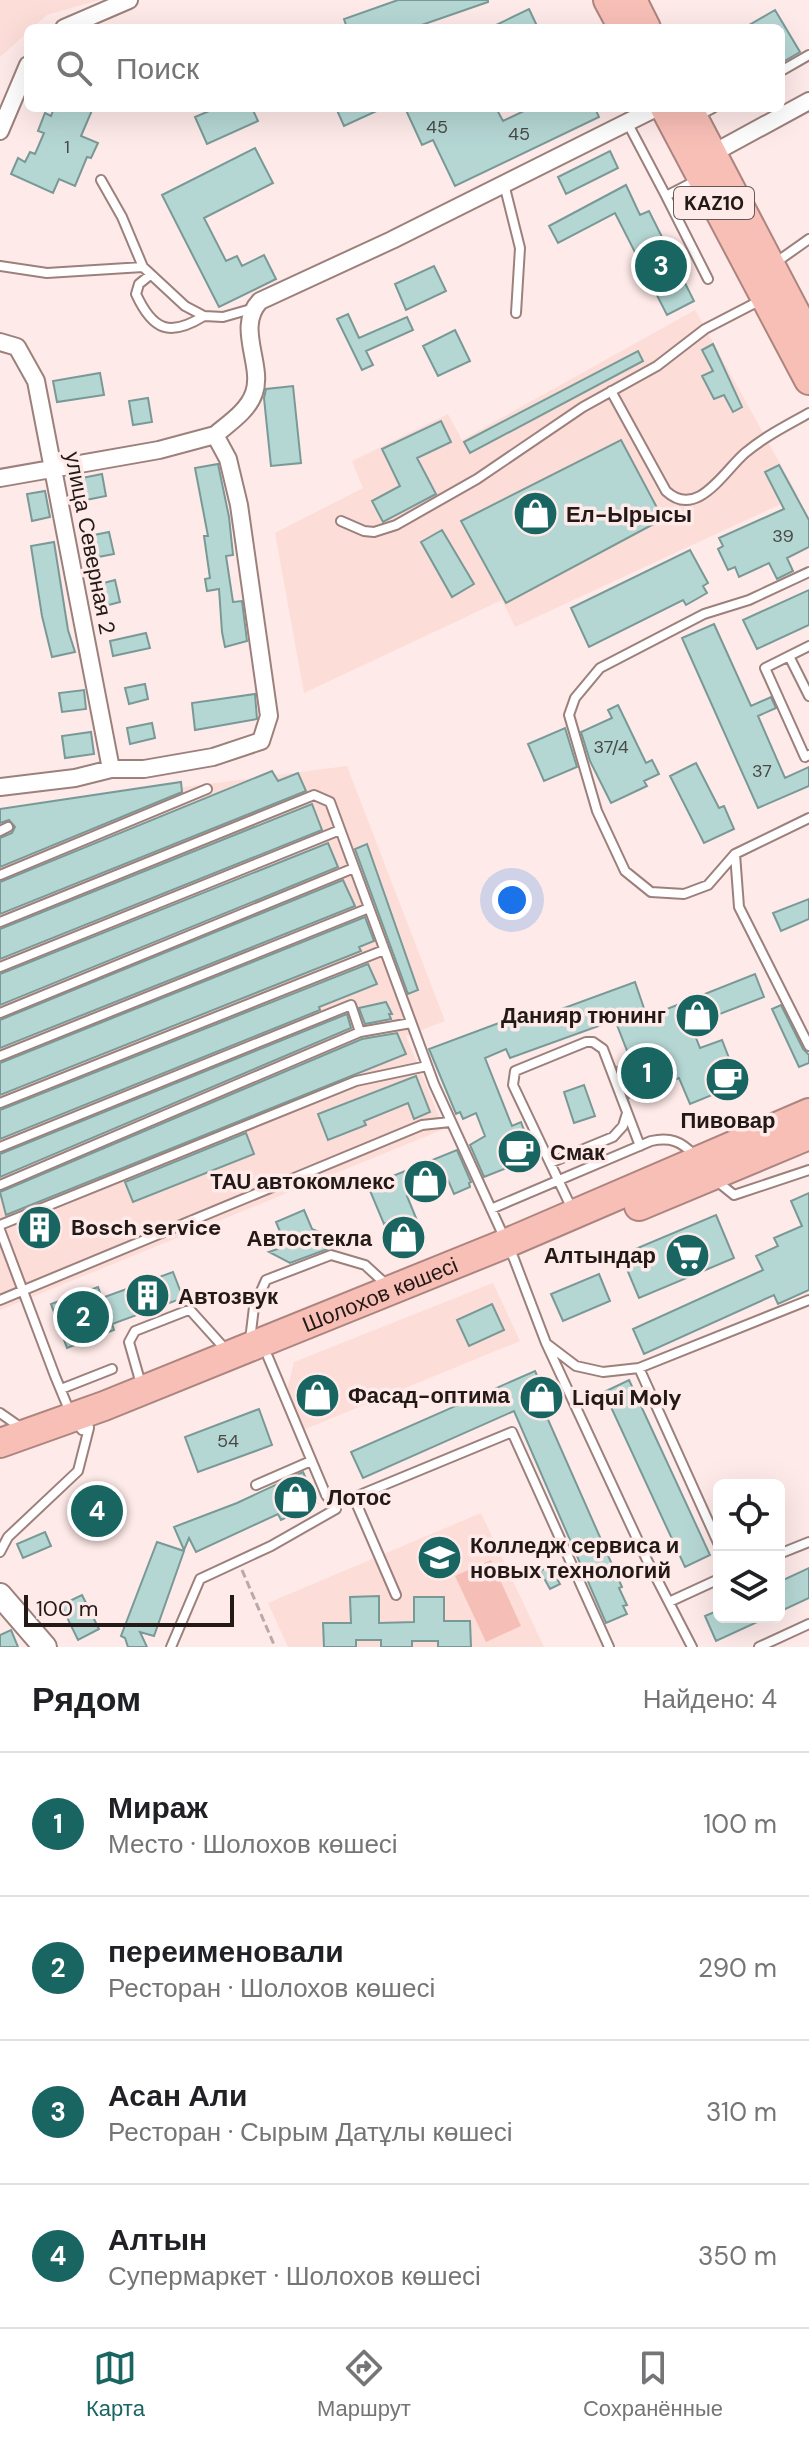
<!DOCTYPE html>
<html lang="ru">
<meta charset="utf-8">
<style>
:root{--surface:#fff;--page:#f2f2f2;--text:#202124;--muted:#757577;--line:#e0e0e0;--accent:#186562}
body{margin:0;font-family:"DM Sans",sans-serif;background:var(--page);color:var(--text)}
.controls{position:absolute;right:24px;bottom:24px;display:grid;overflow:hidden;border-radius:12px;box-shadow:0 8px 32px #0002}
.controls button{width:72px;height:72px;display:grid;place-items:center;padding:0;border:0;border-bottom:2px solid var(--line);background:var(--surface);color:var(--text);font:40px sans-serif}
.scale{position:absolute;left:24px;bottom:20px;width:210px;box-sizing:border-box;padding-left:8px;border:4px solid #231917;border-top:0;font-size:22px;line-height:28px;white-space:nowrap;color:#231917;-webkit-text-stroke:6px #feeae8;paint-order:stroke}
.you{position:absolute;left:512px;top:900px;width:28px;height:28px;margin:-20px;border:6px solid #fff;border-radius:50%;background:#1a73e8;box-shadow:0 0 0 12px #1a73e833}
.badge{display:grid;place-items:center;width:52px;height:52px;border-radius:50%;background:var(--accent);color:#fff;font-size:26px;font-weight:700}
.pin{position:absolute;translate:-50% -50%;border:4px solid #fff;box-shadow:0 2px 8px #0006}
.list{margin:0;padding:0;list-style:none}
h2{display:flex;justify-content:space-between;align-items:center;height:104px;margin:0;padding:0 32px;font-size:34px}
h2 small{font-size:26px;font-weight:400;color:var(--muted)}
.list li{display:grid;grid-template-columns:52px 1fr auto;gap:24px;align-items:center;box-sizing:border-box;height:144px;padding:0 32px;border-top:2px solid var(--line)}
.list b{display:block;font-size:30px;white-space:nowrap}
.list p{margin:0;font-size:26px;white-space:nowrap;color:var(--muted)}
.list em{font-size:26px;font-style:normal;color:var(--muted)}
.icon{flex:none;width:44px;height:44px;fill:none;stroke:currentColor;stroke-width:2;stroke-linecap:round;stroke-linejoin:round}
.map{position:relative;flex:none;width:809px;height:1647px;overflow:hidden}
.search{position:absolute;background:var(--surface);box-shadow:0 8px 32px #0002;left:24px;right:24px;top:24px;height:88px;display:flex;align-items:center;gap:20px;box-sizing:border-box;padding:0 28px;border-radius:12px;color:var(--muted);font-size:30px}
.sheet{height:680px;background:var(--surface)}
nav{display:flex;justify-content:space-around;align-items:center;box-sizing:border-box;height:112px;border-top:2px solid var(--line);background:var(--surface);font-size:22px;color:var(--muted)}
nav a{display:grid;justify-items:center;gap:4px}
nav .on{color:var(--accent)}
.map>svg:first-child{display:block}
.built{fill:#fdddd8}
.green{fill:#f5bfb8}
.building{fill:#b5d7d4;stroke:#799997;stroke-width:2}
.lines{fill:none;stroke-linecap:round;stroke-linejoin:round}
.lane-casing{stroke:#9c807c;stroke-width:12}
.street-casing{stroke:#9c807c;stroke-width:20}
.secondary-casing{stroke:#9c807c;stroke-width:26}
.highway-casing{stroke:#ad857f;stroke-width:32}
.path{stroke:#baa9a7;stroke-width:3;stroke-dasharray:8 4;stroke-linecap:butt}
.lane{stroke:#fff;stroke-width:8}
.street{stroke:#fff;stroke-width:16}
.secondary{stroke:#fff;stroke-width:22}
.highway{stroke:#f8bfb7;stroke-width:28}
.labels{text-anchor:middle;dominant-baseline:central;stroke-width:7;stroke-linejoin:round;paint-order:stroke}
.number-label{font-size:18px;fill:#484846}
.shield{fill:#feeae8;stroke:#655856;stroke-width:2}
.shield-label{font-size:20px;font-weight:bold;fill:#231917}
.poi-label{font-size:22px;font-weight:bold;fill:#231917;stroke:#feeae8;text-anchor:start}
.street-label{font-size:22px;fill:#231917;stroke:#feeae8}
</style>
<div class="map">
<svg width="809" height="1647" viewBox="0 0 809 1647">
<rect width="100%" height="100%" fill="#feeae8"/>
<path class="built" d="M0 0H99L47 15 32 28H28V32L0 57Z
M695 310 798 496 515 627 502 600 304 693 275 533 363 488 352 461 448 414 462 440Z
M347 766 445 1021 406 1036 444 1129 0 1310V811Z
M493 1283 520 1341 303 1430 287 1391 294 1362Z
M481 1513 544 1647H288L268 1603Z"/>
<path class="green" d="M491 1560 521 1626 486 1642 455 1576Z"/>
<path class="building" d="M398 0H488V2L413 28H347L344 19Z
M529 9 538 28H490Z
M775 10 800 52 781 63V28H744Z
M54 108H93L81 136 98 143 91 158 87 157 75 186 59 179 53 193 11 174 18 158 25 162 30 152 35 154 44 133 38 131 45 113 51 116Z
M216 108H252L258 121 207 144 195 117Z
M336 108H383L344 126Z
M405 108H496L503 121 530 108H595L599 117 455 186 433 140 422 145Z
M255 148 273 183 204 218 226 261 237 256 242 266 264 255 276 279 219 307 162 195Z
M610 151 618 168 566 194 558 177Z
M626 185 640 215 649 211 694 301 667 315 615 213 558 243 549 226Z
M434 266 446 291 406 310 395 284Z
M348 314 359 338 407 317 413 330 366 351 373 365 362 370 337 319Z
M455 330 470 361 438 376 423 346Z
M713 344 742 407 733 412 724 395 714 399 702 376 713 371 702 350Z
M638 351 643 361 470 453 464 442Z
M100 373 104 395 57 402 53 381Z
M293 386 301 463 271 466 264 398 266 389Z
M148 398 152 422 133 425 129 401Z
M441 421 451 442 417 458 436 494 383 522 372 501 400 486 382 449Z
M621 440 663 519 506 603 461 521Z
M218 464 229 517 233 555 226 556 233 602 242 601 247 641 225 647 222 632 219 589 207 591 205 579 210 578 204 536H208L195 468Z
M779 465 809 520V547L787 558 793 571 777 579 769 563 739 577 735 567 728 570 718 549 723 546 719 538 784 509 765 472Z
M102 474 106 496 76 502 72 480Z
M45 491 50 517 32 521 27 494Z
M442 530 474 584 452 597 421 542Z
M109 532 114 554 88 559 84 537Z
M54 542 68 630 75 652 52 657 42 616 31 546Z
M690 550 708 583 703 586 707 593 686 605 683 600 589 647 571 608Z
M115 580 120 602 101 607 96 585Z
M809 590V625L757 649 743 620Z
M714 624 751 706 771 697 776 708 758 716 785 778 809 767V786L758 808 682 638Z
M146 633 150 648 113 656 110 641Z
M145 684 148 699 129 704 125 688Z
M84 690 86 709 62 712 59 693Z
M255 694 257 719 195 730 192 703Z
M618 705 646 763 652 760 659 774 644 781 647 786 611 803 590 761 581 732 612 718 608 710Z
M152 723 155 738 130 744 127 728Z
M565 728 577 767 544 781 528 744Z
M91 732 94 754 65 758 62 736Z
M696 763 719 808 724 806 734 829 704 843 670 776Z
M272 771 278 781 298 773 306 791 0 914V882Z
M181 782 182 792 0 867V838L12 833 15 827 9 820 0 823V809Z
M312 804 322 830 0 959V929Z
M328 843 338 867 0 1005V974Z
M367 844 418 990 408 994 355 849Z
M343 880 355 906 0 1048V1020Z
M809 899V919L781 931 773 913Z
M365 917 374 941 359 947 361 951 0 1095V1063Z
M368 964 377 984 319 1007 320 1010 0 1139V1110Z
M755 974 764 997 691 1025 700 1048 722 1040 739 1084 690 1104 679 1078 629 1098 617 1067 631 1061 615 1020 510 1058 506 1049 485 1058 512 1126 521 1122 534 1157 484 1177 470 1145 485 1136 476 1113 463 1119 460 1112 456 1114 429 1049 534 1010 537 1018 635 982 647 1017Z
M386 1002 392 1014H389L391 1019 365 1024 359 1008Z
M781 1005 803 1049 809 1055V1063L799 1067 772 1009Z
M347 1014 351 1028 0 1177V1154Z
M397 1033 406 1054 6 1215 0 1192 362 1039Z
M416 1076 430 1112 414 1119 408 1103 364 1121 366 1125 328 1140 318 1114Z
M584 1085 595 1116 574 1123 564 1092Z
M246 1133 254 1154 133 1202 125 1182Z
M457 1150 471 1182 469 1183 470 1187 454 1194 448 1180 407 1196 425 1240 400 1250 389 1222 384 1224 368 1186Z
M809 1193V1290L778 1304 774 1295 644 1354 633 1329 763 1270 756 1256 778 1246 774 1238 802 1226 791 1201Z
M304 1210 312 1229 344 1243 290 1263 269 1252 286 1246 276 1222Z
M44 1215 52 1233 36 1240 28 1221Z
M716 1215 734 1258 639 1298 621 1255Z
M173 1272 183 1298 112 1324 114 1330 67 1348 51 1304 98 1287 102 1298Z
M599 1274 610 1301 563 1321 551 1294Z
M492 1304 504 1330 469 1346 457 1320Z
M535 1371 549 1403 542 1406 622 1587 619 1588 627 1605 623 1606 627 1614 606 1623 514 1411 363 1478 351 1452Z
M328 1378 337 1399 306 1412 297 1390Z
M629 1380 710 1555 685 1567 604 1392Z
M259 1409 272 1445 198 1472 185 1437Z
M303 1472 317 1503 281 1520 278 1514 196 1552 189 1538 184 1550 174 1527 237 1503Z
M110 1486 124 1518 85 1535 70 1503Z
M45 1532 51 1546 23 1558 17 1544Z
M157 1542 184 1551 154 1636 140 1632 147 1647H128L125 1638 121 1636Z
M550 1566 560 1584 550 1589 540 1571Z
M809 1568V1598L779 1612V1582Z
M82 1595 99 1629 78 1640 61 1605Z
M379 1596V1623L414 1622V1597H444V1621H470L471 1647H438V1641H412V1647H381V1640H356V1647H324L323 1623H351L350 1597Z
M719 1610V1617H768L716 1641 705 1616Z
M11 1630 18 1647H0V1635Z"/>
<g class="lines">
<defs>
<path id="lane" d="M781 71 809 55
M698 116 713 108
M627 122 666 196
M101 180 122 217 143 267 185 306 204 316 223 317 251 309
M697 180 666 196 708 279
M504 184 520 248 516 313
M775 263 809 239
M0 266 47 273 143 267
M150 275 139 284 136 294C153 331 170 337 204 316
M611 391 666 491C697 520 724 471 745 453 764 437 787 425 809 413
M341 521 364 531 374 532 396 525 477 479 583 407 657 366 705 329 761 300
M809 646 765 668 805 757 809 755
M789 656 809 696
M809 818 735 854 739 907 809 1046
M0 831 8 827
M735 854 708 885 684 894 651 892 625 871 597 811 569 715 575 698 600 668 704 614 749 600 809 572
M0 875 207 789
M0 922 314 795 330 802 434 1084 514 1259 546 1343 647 1560 692 1647
M0 967 340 830
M0 1013 354 868
M0 1056 369 908
M0 1103 384 950
M0 1147 351 1005 360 1032 411 1023
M550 1163 613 1137 623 1126 627 1113
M718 1182 734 1195 809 1170
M0 1185 360 1032
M491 1209 651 1141C670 1137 681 1141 694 1155
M572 1209 513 1085 515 1071 586 1042H593L603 1049 640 1146
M0 1225 356 1081 427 1066
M0 1230 55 1376 72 1417 82 1430
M0 1300 422 1125 450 1122
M250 1340 254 1307 266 1280 331 1255 365 1265 388 1286
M547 1344 576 1366 603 1372 639 1368 809 1300
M639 1368 719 1545
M141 1384 129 1342 135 1331 186 1311H191L227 1351
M61 1389 112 1369
M0 1413 23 1429
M256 1485 311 1461
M326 1495 350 1499 512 1432 609 1647
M354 1498 396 1595
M0 1552 8 1537 78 1471 89 1428
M779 1554 809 1542
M669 1602 719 1579
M171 1647 200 1579 271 1546 336 1509 326 1495 268 1357
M759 1647 809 1624"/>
<path id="street" d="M64 28 129 0
M0 131 28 65
M706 157 809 101
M0 342 17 347 36 381 111 769
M215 435C229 423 248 411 254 393 264 365 235 327 260 301L392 240 656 108
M0 478 159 450 215 435 228 459 239 505 269 716 261 741 213 757 144 769H111L75 778 0 787"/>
<path id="secondary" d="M0 1595 45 1647"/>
<g id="highway">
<path d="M608 0 623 28"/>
<path d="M632 0 646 28"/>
<path d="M665 108 809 380"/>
<path d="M688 108 809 339"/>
<path d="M639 1206 809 1135"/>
<path id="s1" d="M0 1443 104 1406 507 1243 809 1113"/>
</g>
</defs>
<use href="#lane" class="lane-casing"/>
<use href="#street" class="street-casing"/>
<use href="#secondary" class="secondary-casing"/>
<use href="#highway" class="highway-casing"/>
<path class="path" d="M242 1570 275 1647"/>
<use href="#lane" class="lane"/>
<use href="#street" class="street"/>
<use href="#secondary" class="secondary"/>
<use href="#highway" class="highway"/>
</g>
<defs>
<symbol id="shop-disc" viewBox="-11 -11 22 22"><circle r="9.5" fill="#186562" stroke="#feeae8"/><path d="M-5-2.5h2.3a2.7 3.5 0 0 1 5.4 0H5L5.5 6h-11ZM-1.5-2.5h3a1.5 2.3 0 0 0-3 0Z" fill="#fff"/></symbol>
<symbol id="cafe-disc" viewBox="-11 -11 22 22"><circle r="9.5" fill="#186562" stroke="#feeae8"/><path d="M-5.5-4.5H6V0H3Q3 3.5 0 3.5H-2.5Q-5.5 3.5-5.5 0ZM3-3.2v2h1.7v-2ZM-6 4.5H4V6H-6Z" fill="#fff"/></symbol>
<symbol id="building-disc" viewBox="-11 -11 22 22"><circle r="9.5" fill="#186562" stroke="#feeae8"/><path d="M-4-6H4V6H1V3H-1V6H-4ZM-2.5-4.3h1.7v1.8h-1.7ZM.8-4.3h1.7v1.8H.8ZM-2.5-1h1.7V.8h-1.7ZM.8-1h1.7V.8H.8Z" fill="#fff"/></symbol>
<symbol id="supermarket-disc" viewBox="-11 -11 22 22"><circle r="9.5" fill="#186562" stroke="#feeae8"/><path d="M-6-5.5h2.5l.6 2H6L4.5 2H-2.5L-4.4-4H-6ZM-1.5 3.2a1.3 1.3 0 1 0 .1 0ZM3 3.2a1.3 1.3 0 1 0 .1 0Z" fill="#fff"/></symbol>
<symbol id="university-disc" viewBox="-11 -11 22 22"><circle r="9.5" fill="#186562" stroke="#feeae8"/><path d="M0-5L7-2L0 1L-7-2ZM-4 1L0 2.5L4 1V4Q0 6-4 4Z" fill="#fff"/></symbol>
</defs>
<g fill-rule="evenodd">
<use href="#shop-disc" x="510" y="488" width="51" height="51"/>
<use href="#shop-disc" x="672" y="990" width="51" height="51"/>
<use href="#cafe-disc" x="702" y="1054" width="51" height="51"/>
<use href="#cafe-disc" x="494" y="1126" width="51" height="51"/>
<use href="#shop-disc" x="400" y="1156" width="51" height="51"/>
<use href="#building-disc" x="14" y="1202" width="51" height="51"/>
<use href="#shop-disc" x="378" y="1212" width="51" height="51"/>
<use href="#supermarket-disc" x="662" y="1230" width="51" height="51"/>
<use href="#building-disc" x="122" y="1270" width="51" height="51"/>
<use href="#shop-disc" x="292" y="1370" width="51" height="51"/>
<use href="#shop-disc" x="516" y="1372" width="51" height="51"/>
<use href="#shop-disc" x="270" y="1472" width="51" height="51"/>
<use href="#university-disc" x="414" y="1532" width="51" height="51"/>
</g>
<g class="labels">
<g class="number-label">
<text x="437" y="127">45</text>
<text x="519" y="134">45</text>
<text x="67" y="147">1</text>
<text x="783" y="536">39</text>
<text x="611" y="747">37/4</text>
<text x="762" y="771">37</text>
<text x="228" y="1441">54</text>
</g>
<rect class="shield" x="674" y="187" width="80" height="32" rx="6"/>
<g class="shield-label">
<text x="714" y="203">KAZ10</text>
</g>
<g class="poi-label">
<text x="566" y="514">Ел-Ырысы</text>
<text x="666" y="1015" text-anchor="end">Данияр тюнинг</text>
<text x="728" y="1120" text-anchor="middle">Пивовар</text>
<text x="550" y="1152">Смак</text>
<text x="395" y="1181" text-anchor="end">TAU автокомлекс</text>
<text x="71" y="1227">Bosch service</text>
<text x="372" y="1238" text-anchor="end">Автостекла</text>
<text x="656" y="1255" text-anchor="end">Алтындар</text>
<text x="178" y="1296">Автозвук</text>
<text x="348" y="1395">Фасад-оптима</text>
<text x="572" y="1397">Liqui Moly</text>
<text x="327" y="1497">Лотос</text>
<text x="470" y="1545">Колледж сервиса и<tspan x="470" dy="25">новых технологий</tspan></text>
</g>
<g class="street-label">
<text transform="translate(90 543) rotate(79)">улица Северная 2</text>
<text stroke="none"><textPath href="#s1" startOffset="408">Шолохов көшесі</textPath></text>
</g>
</g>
</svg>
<div class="controls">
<button><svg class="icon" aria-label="locate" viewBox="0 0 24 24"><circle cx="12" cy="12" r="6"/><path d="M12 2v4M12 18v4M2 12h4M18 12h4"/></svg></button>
<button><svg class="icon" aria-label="layers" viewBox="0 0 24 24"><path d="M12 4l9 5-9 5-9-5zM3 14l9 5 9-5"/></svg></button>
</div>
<div class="scale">100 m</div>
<div class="you"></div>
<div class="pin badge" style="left:647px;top:1073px">1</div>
<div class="pin badge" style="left:83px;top:1317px">2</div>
<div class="pin badge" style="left:661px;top:266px">3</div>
<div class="pin badge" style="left:97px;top:1511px">4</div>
<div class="search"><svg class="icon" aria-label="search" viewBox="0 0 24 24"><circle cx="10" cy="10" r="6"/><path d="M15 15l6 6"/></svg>Поиск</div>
</div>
<section class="sheet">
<h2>Рядом<small>Найдено: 4</small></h2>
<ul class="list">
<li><span class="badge">1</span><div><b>Мираж</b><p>Место · Шолохов көшесі</p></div><em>100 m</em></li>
<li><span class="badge">2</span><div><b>переименовали</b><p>Ресторан · Шолохов көшесі</p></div><em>290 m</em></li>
<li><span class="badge">3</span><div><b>Асан Али</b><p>Ресторан · Сырым Датұлы көшесі</p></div><em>310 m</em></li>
<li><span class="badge">4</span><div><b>Алтын</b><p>Супермаркет · Шолохов көшесі</p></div><em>350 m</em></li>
</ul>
</section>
<nav>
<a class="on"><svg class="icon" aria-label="map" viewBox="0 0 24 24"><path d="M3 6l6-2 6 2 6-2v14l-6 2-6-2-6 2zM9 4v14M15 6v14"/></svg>Карта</a>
<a><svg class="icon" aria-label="directions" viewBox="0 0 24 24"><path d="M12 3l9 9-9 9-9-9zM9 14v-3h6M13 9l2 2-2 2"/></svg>Маршрут</a>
<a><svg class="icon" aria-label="saved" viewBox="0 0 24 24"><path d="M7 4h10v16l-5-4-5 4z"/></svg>Сохранённые</a>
</nav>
